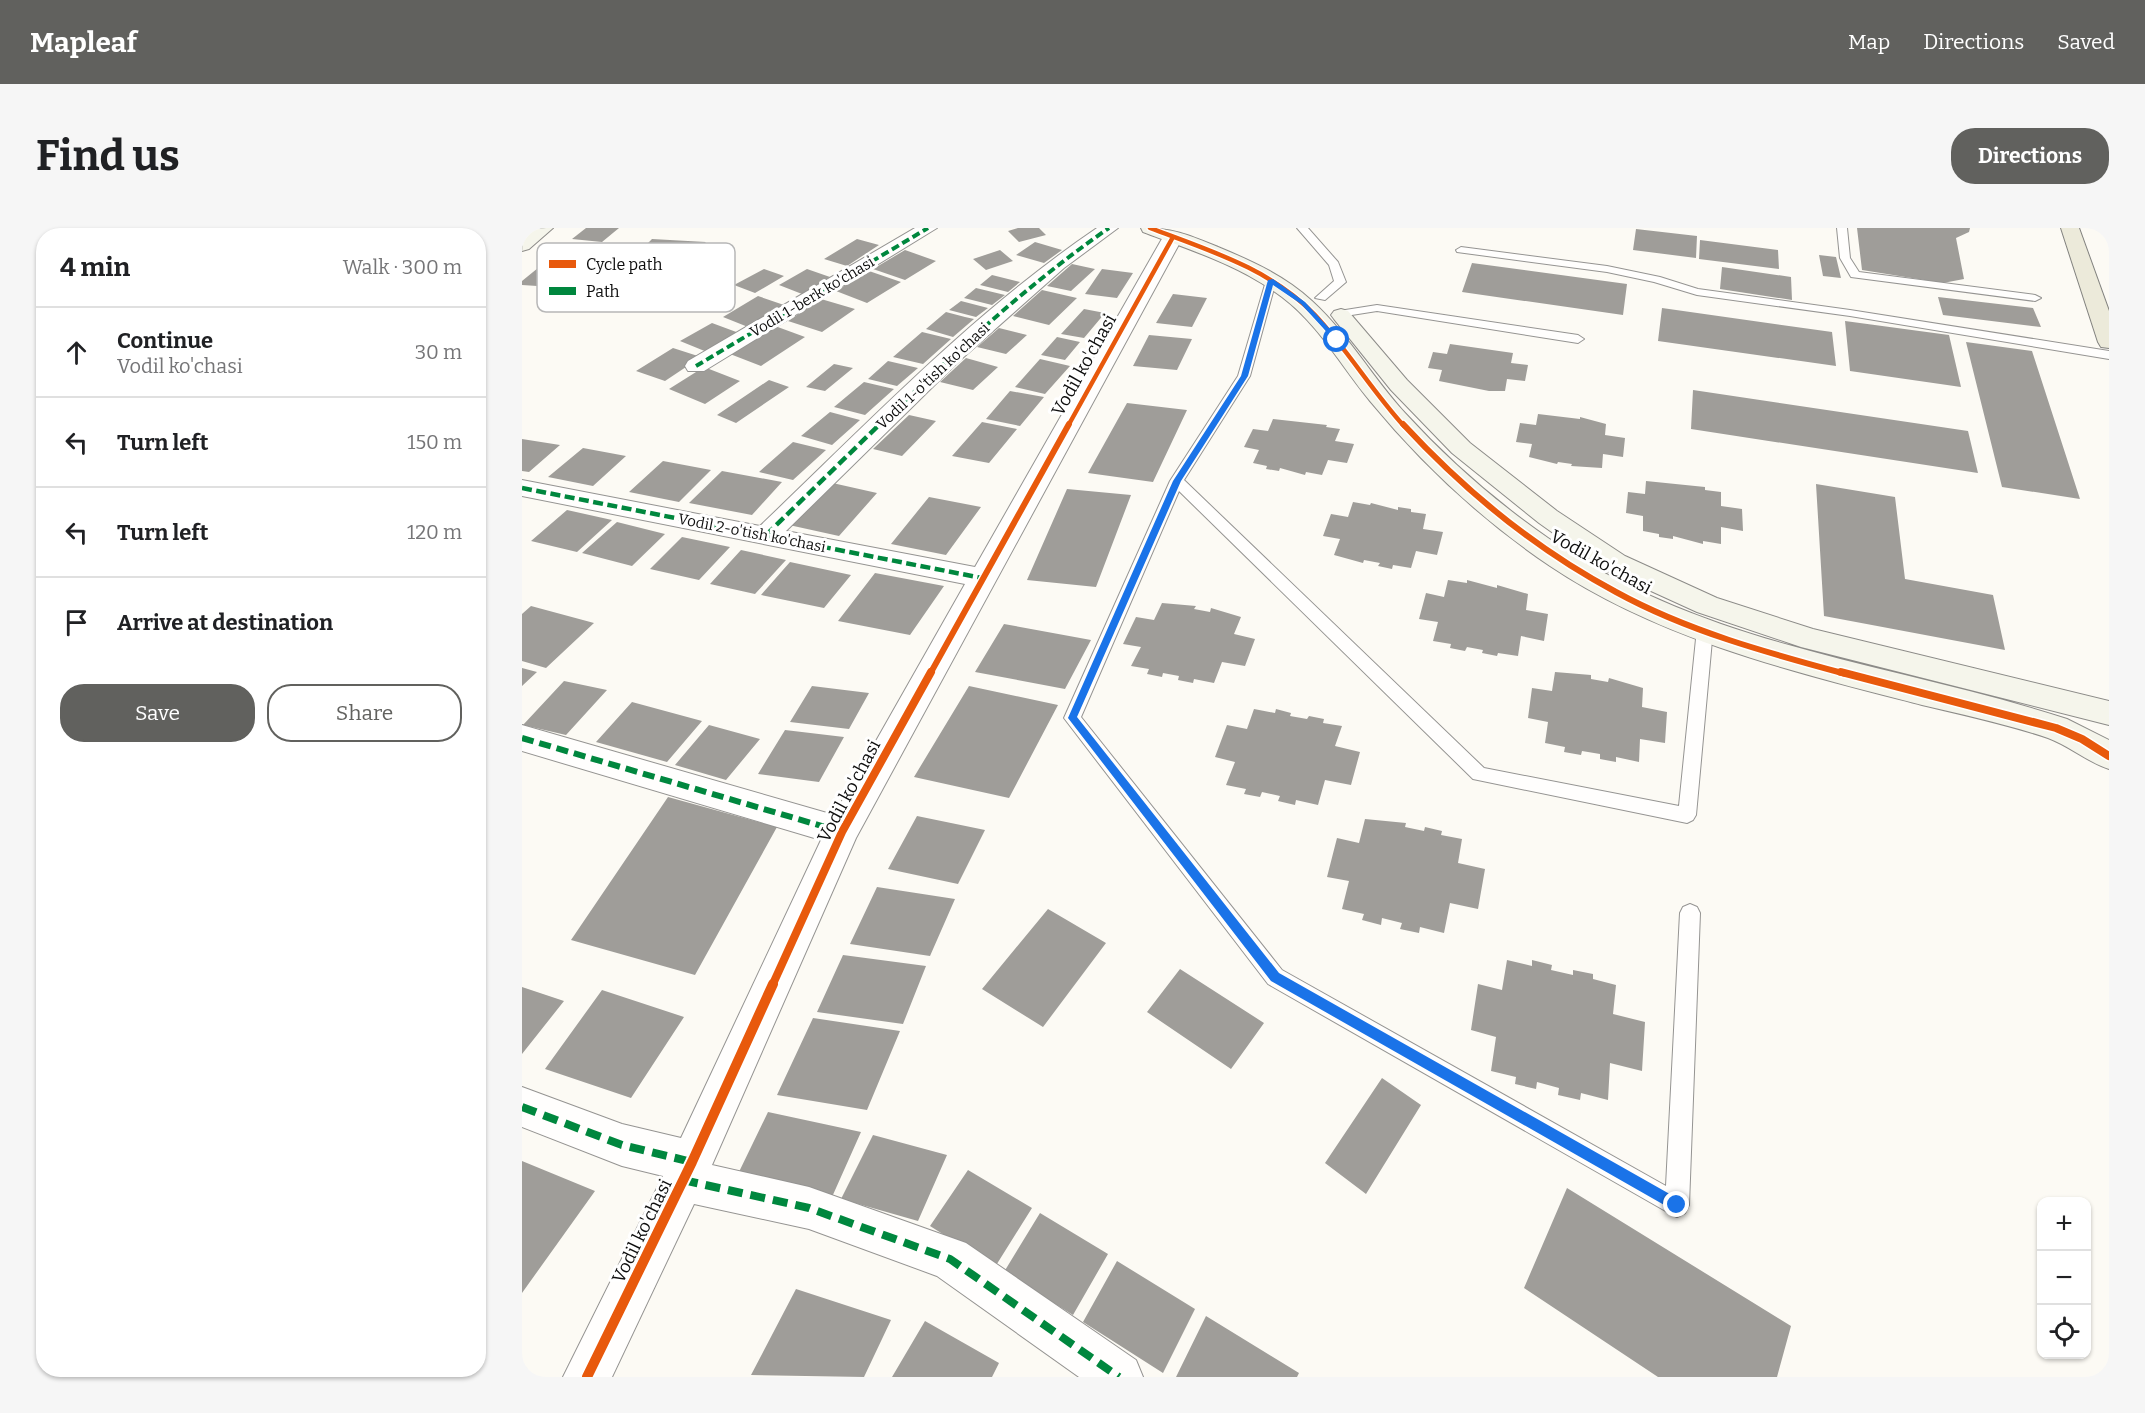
<!DOCTYPE html>
<meta charset="utf-8">
<style>
:root{--surface:#fff;--page:#f6f6f6;--text:#202124;--muted:#757577;--line:#e0e0e0;--accent:#61615e}
body{margin:0;font-family:Bitter,serif;background:var(--page);color:var(--text)}
.controls{position:absolute;right:18px;bottom:18px;display:grid;overflow:hidden;border-radius:12px;box-shadow:0 2px 4px #0004}
.controls button{width:54px;height:54px;display:grid;place-items:center;padding:0;border:0;border-bottom:2px solid var(--line);background:var(--surface);color:var(--text);font:30px sans-serif}
.stop{position:absolute;width:18px;height:18px;margin:-14px;border:4px solid #1a73e8;border-radius:50%;background:#fff}
.stop.end{background:#1a73e8;border-color:#fff;box-shadow:0 2px 6px #0008}
.list{margin:0;padding:0;list-style:none}
h2{display:flex;justify-content:space-between;align-items:center;height:78px;margin:0;padding:0 24px;font-size:26px}
h2 small{font-size:20px;font-weight:400;color:var(--muted)}
.list li{display:grid;grid-template-columns:39px 1fr auto;gap:18px;align-items:center;box-sizing:border-box;height:90px;padding:0 24px;border-top:2px solid var(--line)}
.list b{display:block;font-size:22px;white-space:nowrap}
.list p{margin:0;font-size:20px;white-space:nowrap;color:var(--muted)}
.list em{font-size:20px;font-style:normal;color:var(--muted)}
.actions{display:flex;gap:12px;padding:18px 24px}
.actions a{flex:1;padding:14px 0;border:2px solid var(--accent);border-radius:24px;text-align:center;font-size:21px;color:var(--accent)}
.actions .main{background:var(--accent);color:#fff}
.icon{flex:none;width:33px;height:33px;fill:none;stroke:currentColor;stroke-width:2;stroke-linecap:round;stroke-linejoin:round}
.map{position:relative;flex:none;width:1587px;height:1149px;overflow:hidden;border-radius:24px}
header{display:flex;align-items:center;gap:36px;box-sizing:border-box;height:84px;padding:0 30px;background:var(--accent);color:#fff}
header strong{font-size:28px}
nav{display:flex;gap:33px;margin-inline-start:auto;font-size:21px}
.intro{display:flex;align-items:center;justify-content:space-between;box-sizing:border-box;height:144px;padding:0 36px}
h1{margin:0;font-size:42px}
.button{padding:15px 27px;border-radius:24px;background:var(--accent);color:#fff;font-size:21px;font-weight:700}
main{display:flex;gap:36px;padding:0 36px}
aside{flex:1;background:var(--surface);border-radius:24px;box-shadow:0 2px 4px #0004}
.map>svg:first-child{display:block}
.building{fill:#9f9d99}
.lines{fill:none;stroke-linecap:round;stroke-linejoin:round}
.lane-casing{stroke:#959492;stroke-width:2}
.street-casing{stroke:#959492;stroke-width:2}
.secondary-casing{stroke:#8c8b88;stroke-width:2}
.primary-casing{stroke:#82827f;stroke-width:2}
.lane{fill:#fffefd;fill-rule:evenodd}
.street{fill:#fffefd;fill-rule:evenodd}
.secondary{fill:#f5f5eb;fill-rule:evenodd}
.primary{fill:#eceada;fill-rule:evenodd}
.quiet-far3{stroke:#00873e;stroke-width:4;stroke-dasharray:8 4;stroke-linecap:butt}
.quiet-far2{stroke:#00873e;stroke-width:4.5;stroke-dasharray:10 4.5;stroke-linecap:butt}
.quiet-far1{stroke:#00873e;stroke-width:6;stroke-dasharray:12 6;stroke-linecap:butt}
.quiet{stroke:#00873e;stroke-width:8;stroke-dasharray:15 8;stroke-linecap:butt}
.cycleway-far3-casing{stroke:#fff;stroke-width:7}
.cycleway-far2-casing{stroke:#fff;stroke-width:9}
.cycleway-far1-casing{stroke:#fff;stroke-width:11}
.cycleway-casing{stroke:#fff;stroke-width:14}
.cycleway-far3{stroke:#e8590c;stroke-width:4.5}
.cycleway-far2{stroke:#e8590c;stroke-width:6}
.cycleway-far1{stroke:#e8590c;stroke-width:8}
.cycleway{stroke:#e8590c;stroke-width:10}
.route{fill:#1a73e8}
.labels{text-anchor:middle;dominant-baseline:central;stroke-width:6;stroke-linejoin:round;paint-order:stroke}
.far-street-label{font-size:15px;fill:#0e0e0e;stroke:#fff}
.street-label{font-size:18px;fill:#0e0e0e;stroke:#fff}
.key{fill:#fff;stroke:#b7b7b7;stroke-width:1.5}
.key-label{font-size:16px;fill:#0e0e0e}
</style>
<header>
<strong>Mapleaf</strong>
<nav><a>Map</a><a>Directions</a><a>Saved</a></nav>
</header>
<div class="intro"><h1>Find us</h1><a class="button">Directions</a></div>
<main>
<aside>
<h2>4 min<small>Walk · 300 m</small></h2>
<ul class="list">
<li><svg class="icon" aria-label="ahead" viewBox="0 0 24 24"><path d="M12 20V5M6 11l6-6 6 6"/></svg><div><b>Continue</b><p>Vodil ko'chasi</p></div><em>30 m</em></li>
<li><svg class="icon" aria-label="left" viewBox="0 0 24 24"><path d="M17 20v-9H6M10 6l-5 5 5 5"/></svg><div><b>Turn left</b></div><em>150 m</em></li>
<li><svg class="icon" aria-label="left" viewBox="0 0 24 24"><path d="M17 20v-9H6M10 6l-5 5 5 5"/></svg><div><b>Turn left</b></div><em>120 m</em></li>
<li><svg class="icon" aria-label="arrive" viewBox="0 0 24 24"><path d="M6 21V4h12l-3 4 3 4H6"/></svg><div><b>Arrive at destination</b></div></li>
</ul>
<div class="actions"><a class="main">Save</a><a>Share</a></div>
</aside>
<div class="map">
<svg width="1587" height="1149" viewBox="0 0 1587 1149">
<rect width="100%" height="100%" fill="#fcfaf4"/>
<path class="building" d="M64 0H97L80 14 50 11Z
M496 0H517L524 7 497 14 486 3Z
M1335 0H1448L1447 4 1434 10 1442 51 1421 55 1340 42Z
M1114 1 1175 8 1174 30 1111 22Z
M130 11 184 14 175 23 121 20Z
M335 11 357 17 325 38 302 31Z
M1178 12 1256 22 1257 41 1177 31Z
M513 14 540 22 522 35 494 27Z
M383 22 414 33 383 52 351 41Z
M478 22 491 33 464 42 451 31Z
M1297 27 1314 29 1319 50 1301 48Z
M27 31 48 32 150 39 123 65 0 57V53Z
M950 35 1105 56 1101 87 940 64Z
M550 36 573 41 549 63 525 58Z
M1200 39 1269 49 1270 72 1198 61Z
M242 41 262 48 233 65 212 57Z
M285 41 308 49 280 66 257 57Z
M580 41 611 45 595 70 563 66Z
M347 43 379 54 345 75 314 63Z
M470 47 498 54 486 64 458 57Z
M454 60 483 67 470 77 442 70Z
M520 62 555 70 527 97 491 88Z
M651 66 685 70 670 99 634 95Z
M236 68 262 77 226 99 201 89Z
M1416 69 1511 80 1519 99 1421 87Z
M299 71 333 81 300 104 266 93Z
M439 73 466 80 454 89 427 82Z
M1140 80 1310 104 1314 138 1136 113Z
M562 81 583 85 562 110 539 106Z
M424 84 443 89 452 91 431 109 404 101Z
M1323 93 1427 107 1439 159 1328 143Z
M190 95 217 105 185 124 158 113Z
M253 98 283 109 239 138 208 126Z
M477 100 505 107 484 126 455 119Z
M400 104 429 111 401 136 371 129Z
M627 107 670 111 655 142 611 138Z
M535 109 558 114 543 132 519 127Z
M1444 114 1510 123 1558 271 1480 259Z
M928 116 991 125 989 135 1006 137 1003 153 985 151 983 163H967L917 153 920 142 906 140 911 124 925 126Z
M151 120 179 129 143 153 114 143Z
M444 130 476 139 451 162 418 154Z
M518 131 548 138 523 166 493 159Z
M366 133 396 140 375 158 346 151Z
M312 136 331 140 303 163 284 159Z
M182 139 218 153 183 176 147 161Z
M247 152 267 159 214 195 195 187Z
M342 154 372 161 343 187 312 179Z
M1171 162 1446 203 1456 245 1169 201Z
M488 163 522 169 498 198 464 191Z
M605 175 665 182 631 254 566 245Z
M308 184 338 192 310 217 279 208Z
M1016 186 1058 191V189L1084 196 1083 207 1103 210 1101 229 1081 226 1080 240 1049 238 1050 236 1036 234 1035 236 1007 229 1010 216 994 214 998 195 1014 197Z
M387 187 414 193 380 228 351 221Z
M751 191 805 197 804 199 818 201 813 213 832 216 825 235 806 232 800 247 784 244 783 247 758 240 757 243 744 241 745 238 731 235 737 222 722 219 731 201 746 203Z
M460 194 495 201 467 235 430 228Z
M0 211 38 217 7 244 0 243Z
M271 214 304 222 271 252 237 244Z
M61 220 104 228 71 258 26 249Z
M141 233 189 242 157 274 107 264Z
M200 243 260 254 230 287 167 275Z
M1124 253 1183 259V262L1199 264V278L1220 281 1221 303 1199 299V316L1181 313V316L1151 308V311L1137 309V306L1121 303V288L1104 285 1106 264 1123 266Z
M306 254 355 265 317 308 267 297Z
M1294 256 1373 269 1383 351 1471 367 1483 422 1302 388Z
M545 261 609 267 574 359 505 352Z
M407 269 459 279 424 327 369 316Z
M831 274 848 277 849 275 876 282V279L889 281V284L904 286 901 301 921 304 915 327 894 323 889 340 871 337 870 341 856 338 858 335 842 332 841 335 812 327 818 311 801 308 809 286 826 289Z
M45 282 90 292 55 324 9 313Z
M95 294 143 306 110 338 60 325Z
M160 309 208 319 177 352 128 341Z
M219 322 264 332 233 366 188 356Z
M268 334 329 347 302 380 239 367Z
M353 345 422 358 388 407 316 393Z
M926 352 945 355V352L975 360V357L1006 366 1004 382 1026 386 1022 413 999 408 996 428 976 425 975 428 960 425 961 422 945 419 943 423 928 420 929 416 911 413 916 394 897 391 904 365 922 369Z
M640 375 674 378 672 381 688 384 689 380 719 389 712 406 733 411 723 438 700 434 692 455 672 451 671 455 656 452 657 448 641 445 640 449 625 446 627 441 609 438 619 419 601 416 614 389 632 392Z
M9 378 72 395 24 440 0 433V386Z
M482 396 569 412 543 461 453 444Z
M0 440 15 444 0 458Z
M1033 444 1069 447V451L1086 454 1087 450 1121 460 1120 479 1145 484 1143 515 1118 511 1117 534 1094 529V534L1078 531V526L1060 523 1059 527 1042 524 1043 519 1023 515 1026 494 1006 490 1010 460 1030 463Z
M42 453 85 462 44 507 1 497Z
M290 458 347 465 327 501 268 494Z
M447 458 536 477 487 570 392 549Z
M110 474 180 493 145 534 74 514Z
M732 481 753 485 754 481 769 485 768 488 785 491 787 488 802 491 801 495 820 498 813 518 838 524 829 557 803 552 796 577 774 572 773 577 756 573 758 568 740 564 738 569 722 566 724 561 704 557 713 534 693 529 705 497 725 501Z
M187 497 238 511 204 552 153 537Z
M263 502 322 509 297 554 236 546Z
M146 569 255 599 173 747 49 712Z
M395 588 463 602 436 656 366 641Z
M843 591 884 595 883 599 902 603 903 599 920 603 919 607 940 611 936 635 963 641 956 681 928 675 922 705 898 699 897 705 878 701 880 695 860 690 859 697 840 692 842 686 820 681 827 653 805 649 815 610 837 615Z
M355 659 433 671 408 728 328 716Z
M526 681 584 715 521 799 460 761Z
M321 727 404 738 381 796 295 784Z
M985 732 1010 738V732L1030 737 1029 742 1051 747V742L1071 746V751L1094 757 1091 786 1123 794 1120 843 1088 835 1086 872 1059 865 1058 872 1036 867 1037 860 1015 854 1014 861 993 856 994 849 969 843 974 809 949 802 956 756 980 762Z
M658 741 742 795 709 841 625 784Z
M0 759 42 773 0 826Z
M80 762 162 789 109 870 23 841Z
M291 790 378 803 345 882 255 867Z
M860 850 899 877 844 966 803 935Z
M246 884 339 904 310 969 215 948Z
M351 907 425 927 396 993 319 971Z
M0 933 73 963 0 1065Z
M446 942 510 980 473 1039 408 998Z
M1045 960 1269 1098 1255 1149H1136L1002 1060Z
M518 985 586 1026 551 1087 482 1044Z
M595 1033 673 1081 641 1145 561 1094Z
M274 1061 369 1092 342 1149 229 1147Z
M684 1088 777 1145 775 1149H654Z
M403 1093 477 1135 470 1149H370Z"/>
<g class="lines">
<defs>
<path id="lane" d="M775 0H786L816 34 824 54 803 72 793 70 812 53 807 37Z
M1315 0H1325L1328 30 1337 44 1513 67 1519 70 1513 73 1329 49 1318 30Z
M939 19 1085 38 1138 49 1176 61 1328 82 1587 123V131L1328 88 1175 67 1132 54 1085 44 935 24 934 22Z
M749 50 754 53 728 148 662 252 962 540 1157 578 1175 401 1177 397H1189L1191 401 1174 587 1171 592 1165 595 951 551 657 263 559 489 760 742 1144 958 1158 685 1161 679 1168 676 1175 679 1178 685 1167 977 1163 985 1155 989 1147 985 746 756 542 490 648 253 716 148 744 53Z
M855 77 1056 107 1062 111 1056 115 855 83 817 89 811 86 817 83Z"/>
<path id="street" d="M393 0H415L182 143H166L163 138 166 133Z
M575 0H596L542 40 435 135 264 303 453 339 641 9 644 5H658L661 9 334 610 190 937 287 959 444 1015 614 1132 621 1149H557L415 1048 287 1001 172 976 90 1149H41L141 948 100 938 0 899V859L100 896 159 910 299 612 0 523V497L312 587 443 356 0 268V252L238 298C346 195 451 84 575 0Z"/>
<path id="secondary" d="M10 0H31L7 21 0 23V8Z
M619 0C651 0 667 7 696 19 730 33 763 48 790 73 826 106 851 150 883 185 926 232 974 274 1026 310 1186 421 1366 433 1545 491L1587 512V541C1565 534 1548 518 1526 510 1485 496 1442 487 1400 477 1273 444 1138 412 1028 338 960 292 900 236 848 173 819 138 797 97 760 69 719 38 669 22 621 4Z
M819 81 826 83 885 152 948 215 1035 283 1103 328 1195 370 1291 401 1587 473V497L1279 419 1175 384 1083 342 1017 295 930 225 869 162 812 91 809 87 812 83Z"/>
<path id="primary" d="M1539 0H1557L1587 83V120L1579 119 1576 114Z"/>
</defs>
<use href="#lane" class="lane-casing"/>
<use href="#street" class="street-casing"/>
<use href="#secondary" class="secondary-casing"/>
<use href="#primary" class="primary-casing"/>
<use href="#lane" class="lane"/>
<use href="#street" class="street"/>
<use href="#secondary" class="secondary"/>
<use href="#primary" class="primary"/>
<path class="quiet-far3" d="M174 138 406 0
M357 198C430 127 503 58 587 0"/>
<path class="quiet-far2" d="M0 260 460 350
M244 307 358 196"/>
<path class="quiet-far1" d="M0 510 320 604"/>
<path class="quiet" d="M0 879 100 917 170 934
M161 952 287 980 428 1031 597 1149"/>
<defs>
<path id="cycleway-far3" d="M628 0C686 22 749 41 793 87 825 121 850 163 882 198
M546 198 651 9"/>
<path id="cycleway-far2" d="M881 196C943 263 1013 321 1094 364 1165 403 1246 425 1324 446
M408 446 547 196"/>
<path id="cycleway-far1" d="M1319 444 1534 500 1560 511 1587 528
M250 758 320 604 409 444"/>
<path id="cycleway" d="M65 1149 170 934 251 756"/>
</defs>
<use href="#cycleway-far3" class="cycleway-far3-casing"/>
<use href="#cycleway-far2" class="cycleway-far2-casing"/>
<use href="#cycleway-far1" class="cycleway-far1-casing"/>
<use href="#cycleway" class="cycleway-casing"/>
<use href="#cycleway-far3" class="cycleway-far3"/>
<use href="#cycleway-far2" class="cycleway-far2"/>
<use href="#cycleway-far1" class="cycleway-far1"/>
<use href="#cycleway" class="cycleway"/>
</g>
<path class="route" d="M751 51 783 74 818 112 813 113 779 76 751 57 726 148 659 253 555 489 757 745 1160 973V982H1151L749 753 546 490 651 253 719 148 746 52Z"/>
<g class="labels">
<g class="far-street-label">
<text transform="translate(290 69) rotate(-31)">Vodil 1-berk ko'chasi</text>
<text transform="translate(411 148) rotate(-43)">Vodil 1-o'tish ko'chasi</text>
<text transform="translate(230 305) rotate(11)">Vodil 2-o'tish ko'chasi</text>
</g>
<g class="street-label">
<text transform="translate(562 137) rotate(-61)">Vodil ko'chasi</text>
<text transform="translate(1079 334) rotate(29)">Vodil ko'chasi</text>
<text transform="translate(327 563) rotate(-62)">Vodil ko'chasi</text>
<text transform="translate(120 1003) rotate(-64)">Vodil ko'chasi</text>
</g>
</g>
<rect x="15" y="15" width="198" height="69" rx="9" class="key"/>
<rect x="27" y="32" width="27" height="8" fill="#e8590c"/>
<rect x="27" y="59" width="27" height="8" fill="#00873e"/>
<g class="key-label">
<text x="64" y="42">Cycle path</text>
<text x="64" y="69">Path</text>
</g>
</svg>
<div class="controls">
<button>+</button>
<button>−</button>
<button><svg class="icon" aria-label="locate" viewBox="0 0 24 24"><circle cx="12" cy="12" r="6"/><path d="M12 2v4M12 18v4M2 12h4M18 12h4"/></svg></button>
</div>
<div class="stop" style="left:815px;top:112px"></div>
<div class="stop end" style="left:1155px;top:977px"></div>
</div>
</main>
